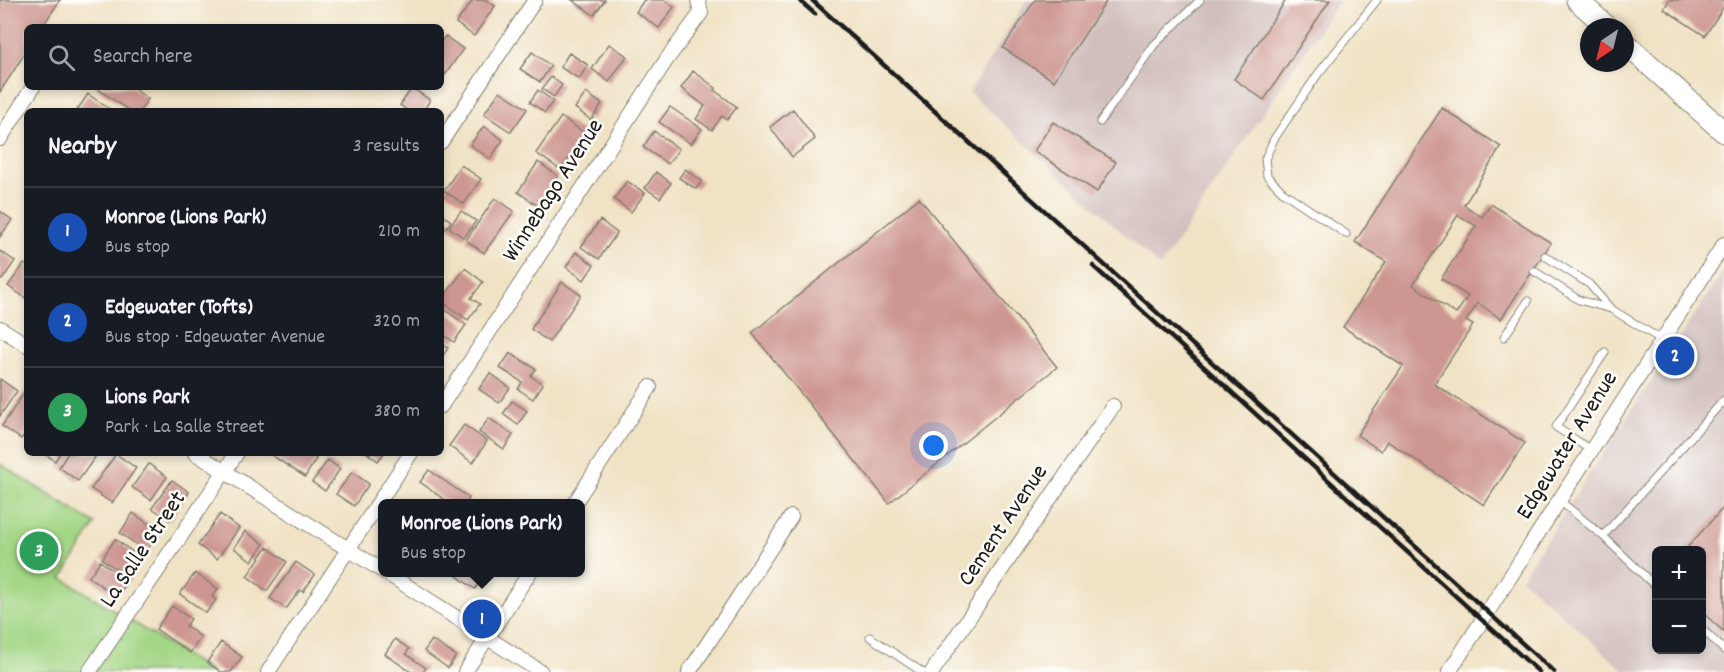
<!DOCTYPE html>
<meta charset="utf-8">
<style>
:root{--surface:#171b24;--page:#20242c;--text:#f1f3f6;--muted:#9ea1a6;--line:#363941;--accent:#7c3aed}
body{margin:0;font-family:Dekko,sans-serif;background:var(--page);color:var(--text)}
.controls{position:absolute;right:18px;bottom:18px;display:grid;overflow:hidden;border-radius:9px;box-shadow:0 3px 9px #0003}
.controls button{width:54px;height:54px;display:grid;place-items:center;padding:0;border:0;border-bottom:2px solid var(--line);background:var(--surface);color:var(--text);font:30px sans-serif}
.compass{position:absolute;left:1580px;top:18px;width:54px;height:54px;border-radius:50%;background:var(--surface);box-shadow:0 3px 9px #0003;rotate:215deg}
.you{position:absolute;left:934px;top:446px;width:21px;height:21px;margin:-15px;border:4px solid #fff;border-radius:50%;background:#1a73e8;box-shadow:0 0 0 9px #1a73e833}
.badge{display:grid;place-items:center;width:39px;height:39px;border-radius:50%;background:var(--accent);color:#fff;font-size:20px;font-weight:700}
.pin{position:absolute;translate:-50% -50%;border:3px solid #fff;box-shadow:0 2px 6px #0006}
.popup{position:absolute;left:378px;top:499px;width:207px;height:78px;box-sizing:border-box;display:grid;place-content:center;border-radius:9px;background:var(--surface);filter:drop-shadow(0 2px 4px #0005);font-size:20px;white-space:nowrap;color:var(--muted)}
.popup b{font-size:22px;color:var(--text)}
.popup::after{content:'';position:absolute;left:50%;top:100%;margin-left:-12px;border:12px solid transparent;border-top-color:var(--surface)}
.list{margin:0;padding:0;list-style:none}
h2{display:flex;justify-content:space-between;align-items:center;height:78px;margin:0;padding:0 24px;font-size:26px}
h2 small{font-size:20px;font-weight:400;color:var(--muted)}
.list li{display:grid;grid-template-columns:39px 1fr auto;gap:18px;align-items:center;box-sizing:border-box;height:90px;padding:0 24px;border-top:2px solid var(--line)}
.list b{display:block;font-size:22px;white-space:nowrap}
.list p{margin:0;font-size:20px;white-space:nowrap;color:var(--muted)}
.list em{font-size:20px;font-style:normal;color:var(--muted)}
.icon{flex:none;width:33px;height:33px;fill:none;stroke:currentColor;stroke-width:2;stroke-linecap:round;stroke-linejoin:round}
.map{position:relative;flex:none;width:1724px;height:672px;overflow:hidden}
.search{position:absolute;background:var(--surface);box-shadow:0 3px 9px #0003;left:24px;top:24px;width:420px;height:66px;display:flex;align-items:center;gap:15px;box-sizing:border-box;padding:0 21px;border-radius:9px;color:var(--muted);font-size:22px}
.panel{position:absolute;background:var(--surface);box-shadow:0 3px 9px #0003;left:24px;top:108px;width:420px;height:348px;border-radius:9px}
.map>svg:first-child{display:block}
.industrial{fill:#d1bfbd;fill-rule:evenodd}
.green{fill:#a3d685;stroke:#607950;stroke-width:1.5}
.building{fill:#cd9691;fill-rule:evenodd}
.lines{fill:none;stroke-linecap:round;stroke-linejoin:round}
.service-casing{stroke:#867f70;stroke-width:9}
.minor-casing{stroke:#867f70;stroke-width:16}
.primary-casing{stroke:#867f70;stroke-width:23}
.service{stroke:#fff;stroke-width:7}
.minor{stroke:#fff;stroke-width:14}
.primary{stroke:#fff;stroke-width:21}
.rail{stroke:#1c1c1c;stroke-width:4.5}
.labels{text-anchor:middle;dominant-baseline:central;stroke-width:5;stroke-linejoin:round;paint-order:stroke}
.street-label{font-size:24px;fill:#1c1c1c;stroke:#fdfcf7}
</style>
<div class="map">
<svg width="1724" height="672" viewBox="0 0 1724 672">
<rect width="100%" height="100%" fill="#fdfcf7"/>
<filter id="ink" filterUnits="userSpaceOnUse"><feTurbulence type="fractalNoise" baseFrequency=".0167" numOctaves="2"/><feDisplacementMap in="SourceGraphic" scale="12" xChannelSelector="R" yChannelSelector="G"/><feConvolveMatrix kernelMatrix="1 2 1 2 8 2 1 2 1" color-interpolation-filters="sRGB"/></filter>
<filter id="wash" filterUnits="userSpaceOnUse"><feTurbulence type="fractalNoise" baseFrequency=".008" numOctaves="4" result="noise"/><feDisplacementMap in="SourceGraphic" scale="24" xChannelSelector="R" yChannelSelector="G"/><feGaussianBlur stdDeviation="1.35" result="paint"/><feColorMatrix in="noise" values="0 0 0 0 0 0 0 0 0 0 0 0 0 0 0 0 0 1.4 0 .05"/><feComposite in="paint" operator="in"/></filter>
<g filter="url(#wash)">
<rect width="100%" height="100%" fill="#f0e2c5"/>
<path class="industrial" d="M1027 0H1339L1160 267 969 92Z
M1724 270V672H1626L1521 578ZM1656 550H1702V650H1656Z"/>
<path class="green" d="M0 464 95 524 62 578 212 672H0Z"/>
<g id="blocks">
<path class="building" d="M0 0H60L42 27H27V50L0 92Z
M473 0H486L495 6 474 36 456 23Z
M572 0H605L594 15Z
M644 0H664L674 7 659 28 636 12Z
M1035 0H1107L1054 81 1003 48Z
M1286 0H1330L1264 100 1234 79Z
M1669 0H1724V6L1705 36 1664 9Z
M445 36 463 49 441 81V42Z
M609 44 627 56 609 82 592 69Z
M532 52 551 66 540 82 520 69Z
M569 53 588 65 579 79 560 67Z
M693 71 716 88 714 90 737 107 727 120 722 116 712 130 696 119 705 106 681 88Z
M551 77 562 85 554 97 542 89Z
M95 87H131L148 99 140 111H130Z
M412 88 430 100 423 111H408L400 105Z
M538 90 553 101 545 113 530 102Z
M500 91 527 109 511 132 484 114Z
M586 93 602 104 591 120 575 108Z
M88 94 112 111 77 110Z
M670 107 702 129 691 144 659 122Z
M1442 108 1501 147 1464 205 1482 217 1491 204 1551 243 1501 319 1478 303 1466 321 1473 325 1434 384 1525 443 1484 505 1387 441 1381 451 1357 435 1403 366 1343 327 1386 262 1355 242ZM1458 215 1476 226 1441 279 1468 296 1456 314 1413 285Z
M793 109 815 139 792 157 770 127Z
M561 117 586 134 561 170 536 153Z
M1053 122 1116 162 1097 192 1034 151Z
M484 126 503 140 490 159 470 145Z
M654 131 679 149 668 164 643 147Z
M538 162 558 176 538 206 518 192Z
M461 165 481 179 464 204 444 191Z
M685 169 702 181 696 189 679 178Z
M656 172 671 183 660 198 645 188Z
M627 181 645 193 631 212 614 199Z
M495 198 514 211 484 253 466 240Z
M919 198 1057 367 889 503 752 333Z
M0 211 12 220 0 237Z
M461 211 476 221 464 238 449 227Z
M441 214 451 221 441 235Z
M600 220 617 233 599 259 581 247Z
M0 251 15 261 2 280 0 279Z
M576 252 594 265 584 280 566 267Z
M24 264 27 266V299L8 286Z
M465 268 483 282 471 298 480 304 468 320 441 301Z
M562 282 581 295 549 342 531 329Z
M445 310 466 325 454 342 441 333V316Z
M441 343 448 348 441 359Z
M510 353 536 369 531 376 543 384 533 399 518 389 522 382 500 368Z
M490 373 510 388 499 403 479 389Z
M0 379 17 391 0 416Z
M27 388V431L21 439 2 426Z
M512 401 527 411 518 425 503 414Z
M489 418 513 435 504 449 479 432Z
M464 425 487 441 473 463 449 446Z
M44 453H60L55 461Z
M68 453H98L78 481 59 467Z
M268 453H307L316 459 305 477Z
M367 453H384L378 461Z
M116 454 136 468 112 503 91 489Z
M328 460 340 469 325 491 312 482Z
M149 464 167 477 151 500 132 487Z
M429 470 469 498 466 504H447L448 502 420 482Z
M352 472 369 484 354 506 336 494Z
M172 480 189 492 170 520 152 508Z
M1724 507V632L1702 612V550H1685Z
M133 513 160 532 146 551 120 533Z
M220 514 239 528 217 559 198 545Z
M245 531 264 544 252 561 234 548Z
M115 539 142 559 129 578 102 559Z
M267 547 287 562 267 591 247 576Z
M100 561 128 581 117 597 89 577Z
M296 562 315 575 303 592 300 590 286 609 270 598Z
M460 572H487L475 589 457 576Z
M195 573 218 589 212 597 216 600 206 613 180 594Z
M172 606 191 619 186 626 201 637 190 653 156 629Z
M395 639 409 649 406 654 426 668 423 672H411L385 654Z
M432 640 456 656 448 668 424 651Z
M221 642 242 657 231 672H221L207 662Z"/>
</g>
</g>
<g filter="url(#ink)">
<use href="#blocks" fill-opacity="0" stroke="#867f70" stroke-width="1.5"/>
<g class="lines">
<defs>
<path id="service" d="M1100 122 1154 45 1200 0
M1346 234 1283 192 1267 176 1265 159 1274 139 1318 74 1377 0
M1534 271 1579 300 1611 309 1589 284 1545 256
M1611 309 1662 340
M1504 337 1528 301
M1592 451 1556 427 1605 352
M1560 501 1603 536 1656 587
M1603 536 1724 400
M1702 629 1724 650
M870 637 922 672"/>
<path id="minor" d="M0 139 33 87
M441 142 535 0
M0 328 27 345
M441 406 667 59 701 13 698 0
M195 453 383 571
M574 504 650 387
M385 572 541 672
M89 672 237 453
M268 672 411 453
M465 672 530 572
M689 672 791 517
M932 672 1113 406
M1449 672 1724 244"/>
<path id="primary" d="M1577 0 1607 27
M1625 43 1724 132"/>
</defs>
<use href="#service" class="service-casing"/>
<use href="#minor" class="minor-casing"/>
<use href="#primary" class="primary-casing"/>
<use href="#service" class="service"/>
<use href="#minor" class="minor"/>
<use href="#primary" class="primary"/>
<path class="rail" d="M799 0 815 14
M812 0 1554 672
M1093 266 1539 672"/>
</g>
</g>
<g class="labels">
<g class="street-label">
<text transform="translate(554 191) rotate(-57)">Winnebago Avenue</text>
<text transform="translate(1568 446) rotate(-58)">Edgewater Avenue</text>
<text transform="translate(1004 526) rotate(-56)">Cement Avenue</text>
<text transform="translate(144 550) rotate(-56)">La Salle Street</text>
</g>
</g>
</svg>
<div class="controls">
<button>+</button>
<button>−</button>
</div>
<svg class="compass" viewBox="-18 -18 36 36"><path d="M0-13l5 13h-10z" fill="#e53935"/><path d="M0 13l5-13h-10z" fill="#9ea1a6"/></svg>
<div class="you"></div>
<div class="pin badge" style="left:482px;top:619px;background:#1a4fb4">1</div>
<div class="popup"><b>Monroe (Lions Park)</b>Bus stop</div>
<div class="pin badge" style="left:1675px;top:356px;background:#1a4fb4">2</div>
<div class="pin badge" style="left:39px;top:551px;background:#2e9e5b">3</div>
<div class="search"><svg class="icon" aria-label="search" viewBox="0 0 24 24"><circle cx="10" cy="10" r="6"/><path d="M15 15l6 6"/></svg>Search here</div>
<section class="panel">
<h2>Nearby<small>3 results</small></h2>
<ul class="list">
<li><span class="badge" style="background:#1a4fb4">1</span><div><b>Monroe (Lions Park)</b><p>Bus stop</p></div><em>210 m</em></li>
<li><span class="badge" style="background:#1a4fb4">2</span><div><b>Edgewater (Tofts)</b><p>Bus stop · Edgewater Avenue</p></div><em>320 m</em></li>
<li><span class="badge" style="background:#2e9e5b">3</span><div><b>Lions Park</b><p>Park · La Salle Street</p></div><em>380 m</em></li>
</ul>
</section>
</div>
